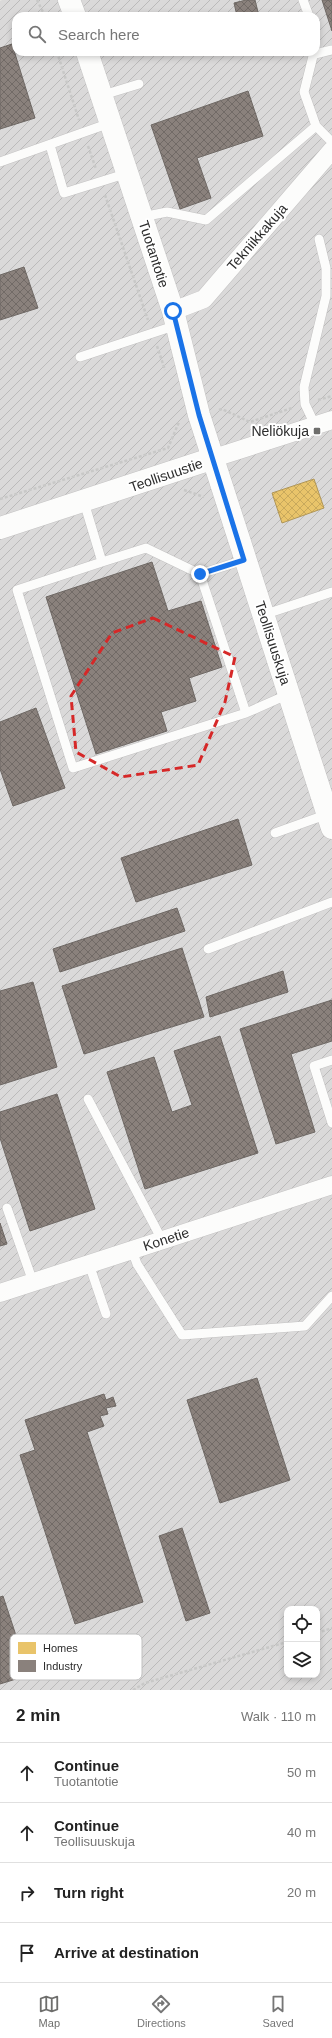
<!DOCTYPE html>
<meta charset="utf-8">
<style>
:root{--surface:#fff;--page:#f6f6f6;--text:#222;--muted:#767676;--line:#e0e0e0;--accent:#6e6e6c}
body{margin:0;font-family:Arial,sans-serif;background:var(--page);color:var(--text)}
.controls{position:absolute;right:12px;bottom:12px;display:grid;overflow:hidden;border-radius:8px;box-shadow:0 2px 6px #0003}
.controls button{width:36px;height:36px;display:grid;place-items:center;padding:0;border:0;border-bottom:1px solid var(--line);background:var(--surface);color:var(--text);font:20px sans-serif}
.stop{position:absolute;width:12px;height:12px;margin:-9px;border:3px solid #1a73e8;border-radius:50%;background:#fff}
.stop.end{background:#1a73e8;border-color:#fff;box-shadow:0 1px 4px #0008}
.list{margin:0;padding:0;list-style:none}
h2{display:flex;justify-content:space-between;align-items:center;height:52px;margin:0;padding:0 16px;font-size:17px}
h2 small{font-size:13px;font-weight:400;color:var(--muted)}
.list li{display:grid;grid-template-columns:26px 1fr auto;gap:12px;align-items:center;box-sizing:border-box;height:60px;padding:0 16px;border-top:1px solid var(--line)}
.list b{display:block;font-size:15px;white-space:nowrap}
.list p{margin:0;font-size:13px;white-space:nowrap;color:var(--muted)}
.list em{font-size:13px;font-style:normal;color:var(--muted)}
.icon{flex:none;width:22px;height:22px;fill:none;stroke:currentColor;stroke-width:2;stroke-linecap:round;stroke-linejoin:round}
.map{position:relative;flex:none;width:332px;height:1690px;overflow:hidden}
.search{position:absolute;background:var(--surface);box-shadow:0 2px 6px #0003;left:12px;right:12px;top:12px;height:44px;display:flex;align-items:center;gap:10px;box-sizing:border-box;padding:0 14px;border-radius:12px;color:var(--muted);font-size:15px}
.sheet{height:292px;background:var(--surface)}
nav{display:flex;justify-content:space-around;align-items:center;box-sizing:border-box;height:56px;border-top:1px solid var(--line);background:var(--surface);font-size:11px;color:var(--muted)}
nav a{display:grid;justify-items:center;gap:2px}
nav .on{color:var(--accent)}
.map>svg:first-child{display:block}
.industrial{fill:url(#industrial-furrows);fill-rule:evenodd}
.homes{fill:url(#homes-cross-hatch);stroke:#b09657}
.industry{fill:url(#industry-cross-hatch);stroke:#6e6864}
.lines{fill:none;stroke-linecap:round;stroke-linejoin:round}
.service-casing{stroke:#c4c3c3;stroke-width:10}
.minor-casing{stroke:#c4c3c3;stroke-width:19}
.tertiary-casing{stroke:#c4c3c3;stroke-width:23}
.path{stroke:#c8c8c7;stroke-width:2.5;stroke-dasharray:3 2;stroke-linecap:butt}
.service{stroke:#fcfcfb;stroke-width:9}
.minor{stroke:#fcfcfb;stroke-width:18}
.tertiary{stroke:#fcfcfb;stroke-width:22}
.route{stroke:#1a73e8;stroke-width:5}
.marked{fill:none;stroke:#d62828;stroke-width:3;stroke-dasharray:8 5;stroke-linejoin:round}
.poi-dot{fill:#6e6e6c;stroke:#fff;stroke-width:1.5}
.labels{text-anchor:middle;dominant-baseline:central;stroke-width:4;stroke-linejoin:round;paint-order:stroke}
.street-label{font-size:14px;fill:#2c2c2c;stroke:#fff}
.poi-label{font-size:14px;fill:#2c2c2c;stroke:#fff;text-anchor:end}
.key{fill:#fff;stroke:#c0c0c0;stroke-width:1}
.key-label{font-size:11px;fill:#2c2c2c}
</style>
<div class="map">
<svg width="332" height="1690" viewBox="0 0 332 1690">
<defs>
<pattern id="industrial-furrows" width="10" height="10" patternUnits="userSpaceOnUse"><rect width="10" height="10" fill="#dad9d9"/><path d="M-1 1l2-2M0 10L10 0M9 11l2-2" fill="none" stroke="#bbbaba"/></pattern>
<pattern id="homes-cross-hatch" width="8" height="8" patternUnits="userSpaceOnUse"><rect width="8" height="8" fill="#e9c46a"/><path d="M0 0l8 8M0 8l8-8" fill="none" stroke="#c8a95c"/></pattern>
<pattern id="industry-cross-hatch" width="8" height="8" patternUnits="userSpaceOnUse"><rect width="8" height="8" fill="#8a817c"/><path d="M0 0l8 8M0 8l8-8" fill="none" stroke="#716a66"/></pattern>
</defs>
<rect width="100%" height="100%" fill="#e9e8e3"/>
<path class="industrial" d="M2 0H332V1690H0V1ZM16 16H316V52H16ZM287 1609H317V1675H287Z"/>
<path class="homes" d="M314 479 324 508 282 523 272 493Z"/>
<path class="industry" d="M246 0H255L259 16H237L234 3Z
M322 0H332V31Z
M12 44 35 118 0 129V48Z
M248 91 263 136 197 158 211 198 180 209 151 125Z
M24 267 38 308 0 320V275Z
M152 562 168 611 201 601 222 667 189 678 196 701 161 712 167 731 96 754 46 597Z
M36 708 65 788 13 806 0 769V722Z
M238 819 252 865 136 902 121 858Z
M177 908 185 931 60 972 53 949Z
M182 948 204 1017 84 1054 62 986Z
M283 971 288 992 210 1017 206 997Z
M33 982 57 1067 0 1085V991Z
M332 1000V1041L291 1054 315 1132 276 1144 240 1029Z
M220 1036 258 1153 145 1189 107 1072 154 1057 172 1112 192 1105 174 1051Z
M57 1094 95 1209 30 1231 0 1138V1112Z
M0 1223 7 1244 0 1246Z
M257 1378 290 1480 220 1503 187 1400Z
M104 1394 106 1400 113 1397 116 1406 106 1408 108 1414 100 1416 104 1426 87 1432 143 1602 75 1624 20 1455 35 1450 25 1420Z
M182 1528 210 1613 186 1621 159 1536Z
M3 1596 29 1675 0 1684V1597Z"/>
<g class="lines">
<defs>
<path id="service" d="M303 0 309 16
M314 52 304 92 316 126
M315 54 332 50
M103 95 139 84
M50 145 64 193 128 173
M0 162 110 123
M142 217 167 212 206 220 316 126 332 142
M80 357 177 325
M315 425 305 404 304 387 326 296V268L319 239
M84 502 102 562 146 548 200 574
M244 560 200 574 246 713
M102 562 17 590 73 768 246 713 289 694
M263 615 332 592
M275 833 328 814
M208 949 332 902
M332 1060 314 1066 332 1123
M88 1099 162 1240
M7 1208 33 1282
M132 1250 137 1264 182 1335 305 1326 332 1296
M89 1264 106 1314"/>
<path id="minor" d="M173 311 204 299 332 150
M214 458 332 420
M0 1293 332 1185"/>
<path id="tertiary" d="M69 0 75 16
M87 52 173 311 199 415 332 828
M0 528 214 458"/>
</defs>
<use href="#service" class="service-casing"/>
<use href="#minor" class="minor-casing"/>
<use href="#tertiary" class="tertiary-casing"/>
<path class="path" d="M37 0 45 16
M57 52 79 120
M88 146 96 169
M105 195 148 320
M157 346 165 370
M318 400 332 396
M219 410 222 409 250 422 292 408
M184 490 204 497
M0 499 168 448 179 422
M317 1633 332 1628
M133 1690 145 1683 287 1642"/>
<use href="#service" class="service"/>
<use href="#minor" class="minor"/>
<use href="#tertiary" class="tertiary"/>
</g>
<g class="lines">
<path class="route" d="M173 311 199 415 244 560 200 574"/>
</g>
<path class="marked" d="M153 618 235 657 225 702 198 765 121 777 76 752 71 696 112 633Z"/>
<rect class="poi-dot" x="313" y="427" width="8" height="8" rx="2"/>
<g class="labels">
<g class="street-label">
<text transform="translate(257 237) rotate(-49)">Tekniikkakuja</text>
<text transform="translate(154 254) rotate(72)">Tuotantotie</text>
<text transform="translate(166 475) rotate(-19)">Teollisuustie</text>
<text transform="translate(273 643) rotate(72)">Teollisuuskuja</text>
<text transform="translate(166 1239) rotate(-18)">Konetie</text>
</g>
<g class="poi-label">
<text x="309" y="431">Neliökuja</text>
</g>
</g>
<rect x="10" y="1634" width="132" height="46" rx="6" class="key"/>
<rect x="18" y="1642" width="18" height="12" fill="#e9c46a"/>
<rect x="18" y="1660" width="18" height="12" fill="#8a817c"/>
<g class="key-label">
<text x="43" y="1652">Homes</text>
<text x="43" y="1670">Industry</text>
</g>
</svg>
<div class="controls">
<button><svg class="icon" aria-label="locate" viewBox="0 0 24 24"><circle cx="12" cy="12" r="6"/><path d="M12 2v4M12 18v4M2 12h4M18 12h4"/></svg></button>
<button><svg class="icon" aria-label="layers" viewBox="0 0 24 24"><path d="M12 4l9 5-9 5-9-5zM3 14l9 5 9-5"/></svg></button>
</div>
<div class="stop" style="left:173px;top:311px"></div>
<div class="stop end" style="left:200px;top:574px"></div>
<div class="search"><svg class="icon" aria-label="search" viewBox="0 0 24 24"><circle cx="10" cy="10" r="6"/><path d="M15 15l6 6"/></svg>Search here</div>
</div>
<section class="sheet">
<h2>2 min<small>Walk · 110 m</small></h2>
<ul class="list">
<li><svg class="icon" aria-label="ahead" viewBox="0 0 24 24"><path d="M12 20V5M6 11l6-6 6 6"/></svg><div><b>Continue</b><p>Tuotantotie</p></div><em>50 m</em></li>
<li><svg class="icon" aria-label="ahead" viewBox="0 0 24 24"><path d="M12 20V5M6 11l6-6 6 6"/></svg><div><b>Continue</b><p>Teollisuuskuja</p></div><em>40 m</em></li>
<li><svg class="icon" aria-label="right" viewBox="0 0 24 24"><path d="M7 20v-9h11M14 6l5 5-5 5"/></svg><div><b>Turn right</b></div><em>20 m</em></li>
<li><svg class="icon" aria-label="arrive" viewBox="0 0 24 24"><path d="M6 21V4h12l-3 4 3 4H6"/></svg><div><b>Arrive at destination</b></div></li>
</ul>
</section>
<nav>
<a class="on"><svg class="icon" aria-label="map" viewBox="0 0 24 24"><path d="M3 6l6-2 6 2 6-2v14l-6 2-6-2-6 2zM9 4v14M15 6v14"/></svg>Map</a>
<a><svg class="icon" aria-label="directions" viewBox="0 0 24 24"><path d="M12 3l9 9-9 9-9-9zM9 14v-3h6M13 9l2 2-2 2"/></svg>Directions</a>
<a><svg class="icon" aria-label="saved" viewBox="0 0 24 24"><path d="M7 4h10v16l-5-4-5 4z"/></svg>Saved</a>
</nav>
